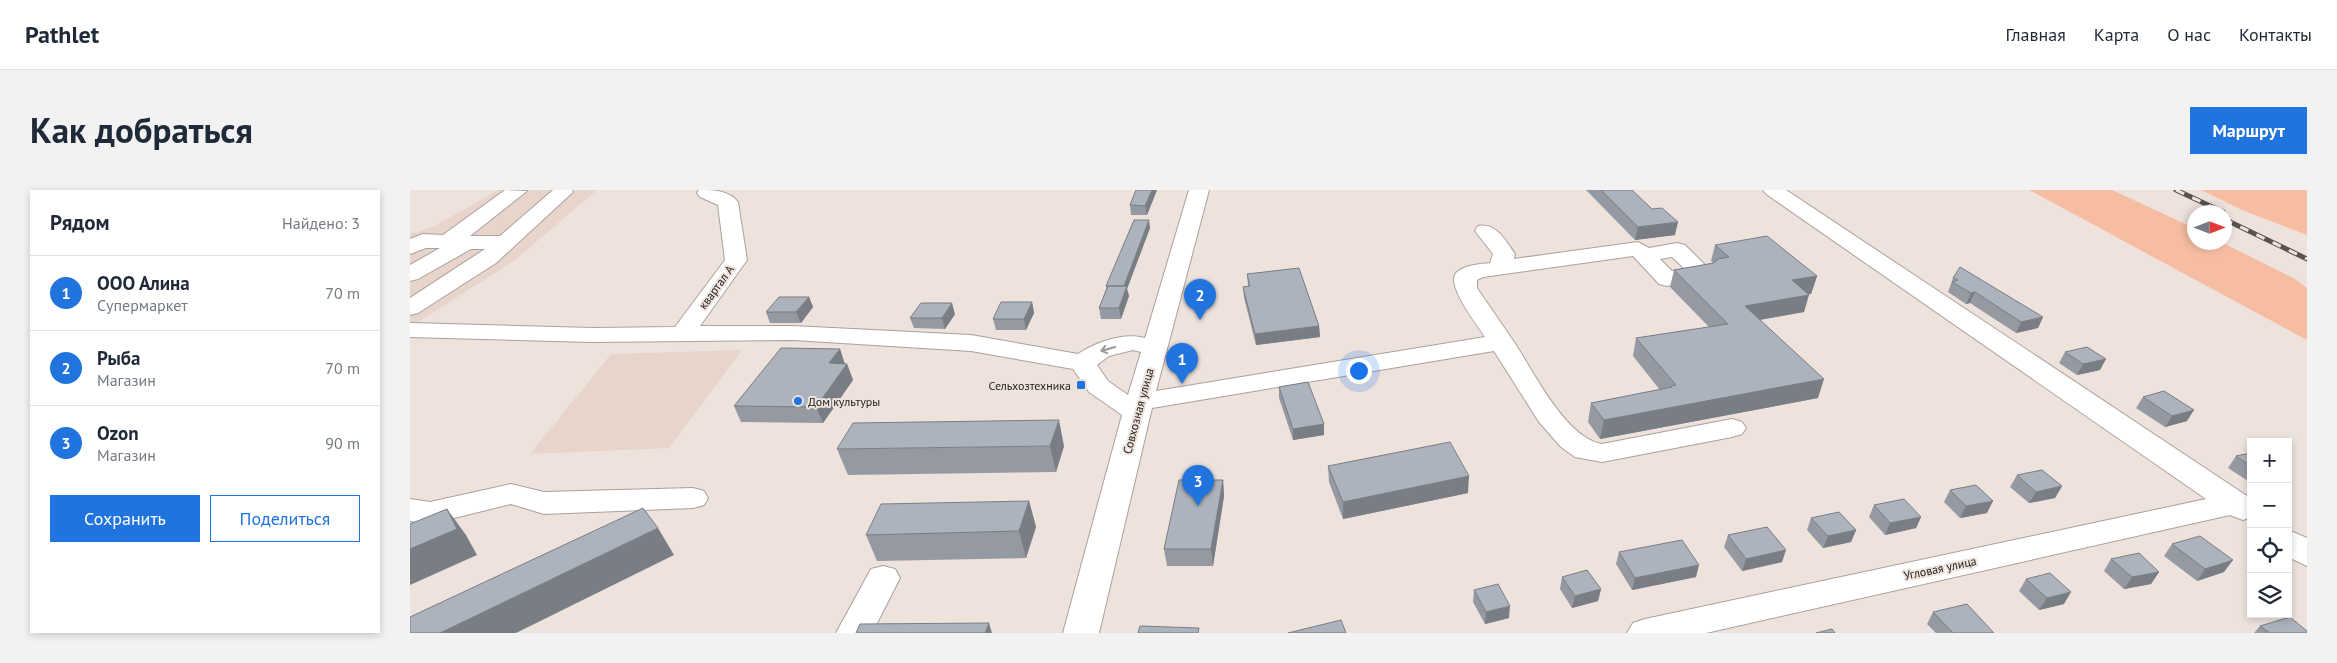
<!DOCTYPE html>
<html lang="ru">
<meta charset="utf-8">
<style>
:root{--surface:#fff;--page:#f2f2f3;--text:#1f2937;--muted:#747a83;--line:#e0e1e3;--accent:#2174de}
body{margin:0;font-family:"PT Sans",sans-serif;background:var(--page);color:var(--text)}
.controls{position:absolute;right:15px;bottom:15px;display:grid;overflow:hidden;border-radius:0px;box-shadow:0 2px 8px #0003}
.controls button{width:45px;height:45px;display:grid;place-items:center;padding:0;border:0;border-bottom:1px solid var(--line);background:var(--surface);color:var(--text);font:25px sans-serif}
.compass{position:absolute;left:1777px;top:15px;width:45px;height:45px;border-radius:50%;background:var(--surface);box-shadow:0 2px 8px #0003;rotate:90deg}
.you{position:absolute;left:948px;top:180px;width:18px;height:18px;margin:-12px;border:4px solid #fff;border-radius:50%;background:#1a73e8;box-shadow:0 0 0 8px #1a73e833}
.badge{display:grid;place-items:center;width:32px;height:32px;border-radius:50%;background:var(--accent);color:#fff;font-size:16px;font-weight:700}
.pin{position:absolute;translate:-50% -41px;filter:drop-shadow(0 1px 2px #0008)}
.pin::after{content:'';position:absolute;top:26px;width:18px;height:15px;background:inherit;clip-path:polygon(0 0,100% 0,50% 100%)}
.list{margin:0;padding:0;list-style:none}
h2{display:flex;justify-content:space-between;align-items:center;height:65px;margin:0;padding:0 20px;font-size:21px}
h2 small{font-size:16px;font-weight:400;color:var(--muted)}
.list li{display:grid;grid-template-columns:32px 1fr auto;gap:15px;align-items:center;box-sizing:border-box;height:75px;padding:0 20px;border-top:1px solid var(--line)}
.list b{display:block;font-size:19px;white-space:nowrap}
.list p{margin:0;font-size:16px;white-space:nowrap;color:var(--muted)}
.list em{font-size:16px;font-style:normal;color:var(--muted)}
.actions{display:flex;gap:10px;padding:15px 20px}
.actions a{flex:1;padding:11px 0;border:1px solid var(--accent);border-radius:0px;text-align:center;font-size:18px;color:var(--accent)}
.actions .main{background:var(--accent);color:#fff}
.icon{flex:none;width:28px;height:28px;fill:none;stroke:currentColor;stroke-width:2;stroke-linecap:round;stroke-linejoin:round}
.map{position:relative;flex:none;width:1897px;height:443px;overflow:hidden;border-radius:0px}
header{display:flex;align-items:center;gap:30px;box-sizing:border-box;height:70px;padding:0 25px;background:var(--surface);border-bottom:1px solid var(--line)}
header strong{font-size:24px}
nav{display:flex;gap:28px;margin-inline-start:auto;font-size:18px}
.intro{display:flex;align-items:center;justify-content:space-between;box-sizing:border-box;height:120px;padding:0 30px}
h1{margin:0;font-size:35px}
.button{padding:12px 22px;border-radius:0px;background:var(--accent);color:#fff;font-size:18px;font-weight:700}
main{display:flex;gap:30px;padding:0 30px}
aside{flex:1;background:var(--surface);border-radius:0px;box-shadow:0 2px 8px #0003}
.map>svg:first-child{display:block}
.built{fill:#e7d4cb}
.green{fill:#f7bda3}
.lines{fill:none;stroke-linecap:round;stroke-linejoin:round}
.minor-casing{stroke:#aba09b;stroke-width:2}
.minor{fill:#fff;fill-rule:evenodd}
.rail-casing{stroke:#595250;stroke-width:5}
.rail{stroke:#eee2dd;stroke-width:3;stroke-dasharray:9;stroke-linecap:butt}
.wall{fill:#959aa2}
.shaded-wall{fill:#797d84}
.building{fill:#adb3bc;stroke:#797d84}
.oneway{stroke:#9b9998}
.poi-dot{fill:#2174de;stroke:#eee2dd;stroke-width:2}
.labels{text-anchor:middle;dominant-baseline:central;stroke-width:4;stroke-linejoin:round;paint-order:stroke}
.street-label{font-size:12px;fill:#211c1b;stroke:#eee2dd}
.poi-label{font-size:12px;fill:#211c1b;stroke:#eee2dd;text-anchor:end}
</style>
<header>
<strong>Pathlet</strong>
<nav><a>Главная</a><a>Карта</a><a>О нас</a><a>Контакты</a></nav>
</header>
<div class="intro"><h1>Как добраться</h1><a class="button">Маршрут</a></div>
<main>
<aside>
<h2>Рядом<small>Найдено: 3</small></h2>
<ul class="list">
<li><span class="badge">1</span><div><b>ООО Алина</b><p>Супермаркет</p></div><em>70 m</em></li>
<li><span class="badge">2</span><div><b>Рыба</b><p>Магазин</p></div><em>70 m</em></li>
<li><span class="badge">3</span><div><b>Ozon</b><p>Магазин</p></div><em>90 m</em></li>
</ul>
<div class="actions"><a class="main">Сохранить</a><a>Поделиться</a></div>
</aside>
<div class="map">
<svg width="1897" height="443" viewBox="0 0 1897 443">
<rect width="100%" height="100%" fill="#eee2dd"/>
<path class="built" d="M88 0H187L105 70 7 133 0 135V44L23 37Z
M332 160 259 258 120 264 201 164Z"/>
<path class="green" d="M1619 0H1702L1784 38V52L1813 53 1885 89 1897 98V150Z
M1791 0H1897V45L1834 21Z"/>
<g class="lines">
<defs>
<path id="minor" d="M95 0 117 1 60 46H90L143 0H162L163 2 86 73 8 123 0 125V108L75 59H61L8 89 0 91V75L30 58H16L0 64V49L13 44 33 45Z
M289 0C303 0 319 0 328 12L337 70 290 136H383L561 145 668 164C686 152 714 142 735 148L779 0H799L746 201 1075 147C1068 135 1034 94 1047 82 1055 75 1070 74 1080 73L1083 64 1065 41 1068 36C1086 32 1096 51 1105 64L1104 69 1228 52 1239 58 1267 53 1275 55 1303 83 1300 88 1257 96 1249 94 1223 66 1073 87 1067 90V98C1080 117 1093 136 1106 155 1124 183 1157 249 1192 254L1322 229 1332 232 1336 238 1332 244 1322 247 1192 272 1165 267 1151 257 1129 232 1084 161 742 218 689 443H653L712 225 679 202 663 179 561 161 383 150 183 152 0 147V133L183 138 265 137 315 70 308 15 290 7 287 3ZM1262 67 1275 79 1262 81 1250 69ZM723 160 731 162 718 205 698 191 687 175 699 166Z
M1353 0H1376L1837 306 1841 309V327L1833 330 1820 325 1296 443H1217L1223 433 1235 429 1796 309 1356 4Z
M101 294 134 302 283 298 294 301 298 308 294 315 283 318 134 324 101 314 20 334 0 331V309L20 312Z
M1878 340 1897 348V376L1878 367Z
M473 376 485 379 490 388 462 443H426L461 379Z"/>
</defs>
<use href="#minor" class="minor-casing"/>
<use href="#minor" class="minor"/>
<defs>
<path id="rail" d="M1766 0 1813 22
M1814 29 1897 69"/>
</defs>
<use href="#rail" class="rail-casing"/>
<use href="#rail" class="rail"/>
</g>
<path class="wall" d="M747 0 737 25H721L720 15Z
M1176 0H1222L1265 45 1225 50Z
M740 38 717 99 719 106 711 129H691L689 118 696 99V96Z
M1305 55 1407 86 1401 104H1398L1394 122 1350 130 1408 208 1190 249 1178 232 1181 213 1250 200 1223 166 1226 148 1299 137 1260 97 1264 80 1303 73 1301 71Z
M837 84 909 136 910 147 846 155 834 108 833 97 838 96Z
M1543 88 1633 127 1628 138 1606 143 1560 113 1556 114 1538 102Z
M399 107 403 117 391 133H360L356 122Z
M622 112 624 123 616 140H586L583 129Z
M545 124 535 139 504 138 500 128Z
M430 159 435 174H437L443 190 413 233 331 232 324 216Z
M1655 162 1690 180 1667 185 1649 173Z
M869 197 914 245 883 250 869 208Z
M1733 207 1777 231 1755 237 1726 218Z
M654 256 646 282 438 285 427 259Z
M1841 263V293L1818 278 1826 266Z
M918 276 1058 303 933 329 919 292Z
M1607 285 1652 296 1645 308 1619 313 1600 297Z
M813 290 814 306 803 376H757L754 359Z
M1540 300 1577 323 1550 328 1534 312Z
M619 311 626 337 616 368 467 371 456 345Z
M1464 315 1511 327 1506 338 1475 345 1459 327Z
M1401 328 1446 340 1441 352 1413 358 1397 340Z
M1318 345 1372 372 1332 381 1314 357Z
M1762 354 1814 382 1787 391 1754 366Z
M1209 362 1286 387 1222 400 1206 374Z
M1701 369 1749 382 1741 394 1714 399 1694 381Z
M1152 387 1191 399 1188 411 1162 418 1150 399Z
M1616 389 1654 414 1629 420 1609 401Z
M1064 400 1099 428 1075 434 1063 412Z
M1523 422 1584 443H1526L1517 434Z
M1850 436 1897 443H1844Z"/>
<path class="shaded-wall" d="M742 0H747L737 25 735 16Z
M739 30 740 38 717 99 719 106 711 129 709 118 714 96Z
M1268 32 1265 45 1225 50 1228 37Z
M1407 86 1401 104 1376 108 1382 90Z
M1565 102 1560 113 1556 114 1561 103Z
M1399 105 1394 122 1330 133 1335 116Z
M399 107 403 117 391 133 386 122Z
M622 112 624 123 616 140 614 129Z
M542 113 545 124 535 139 532 128Z
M1633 127 1628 138 1606 143 1611 132Z
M909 136 910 147 846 155 845 144Z
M430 159 435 175 419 173Z
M1696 169 1690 180 1667 185 1673 174Z
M437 174 443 190 413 233 406 217Z
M1414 189 1408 208 1190 249 1194 230Z
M1784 220 1777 231 1755 237 1762 226Z
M649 230 654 256 646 282 640 256Z
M914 234V245L883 250V239Z
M1059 286 1058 303 933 329V312Z
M813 290 814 306 803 376 801 359Z
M1652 296 1645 308 1619 313 1626 302Z
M619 311 626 337 616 368 609 341Z
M1583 311 1577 323 1550 328 1556 316Z
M37 319 56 345 67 365 0 395V359Z
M1511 327 1506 338 1475 345 1480 333Z
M248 338 264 365 106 443H30Z
M1446 340 1441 352 1413 358 1418 346Z
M1376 360 1372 372 1332 381 1336 369Z
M1823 370 1814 382 1787 391 1795 379Z
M1289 375 1286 387 1222 400 1225 388Z
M1749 382 1741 394 1714 399 1722 387Z
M1191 399 1188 411 1162 418 1165 406Z
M1661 402 1654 414 1629 420 1637 408Z
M1100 416 1099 428 1075 434 1076 422Z
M579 433 582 443H575Z"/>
<path class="building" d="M726 0H742L735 16 720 15Z
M1191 0H1222L1242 19 1252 18 1268 32 1228 37Z
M724 30H739L714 96H696Z
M1357 46 1407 86 1382 90 1399 105 1335 116 1414 189 1194 230 1181 213 1262 197 1261 196 1266 195 1226 148 1318 134 1264 80 1304 73 1308 69 1319 67 1305 55Z
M1550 77 1633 127 1611 132 1565 102 1561 103 1542 92 1548 90 1543 88Z
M889 78 909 136 845 144 833 97 840 96 837 84Z
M698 96H717L709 118H689Z
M369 107H399L386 122H356Z
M591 112H622L614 129H583Z
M511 113H542L532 128H500Z
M1677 157 1696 169 1673 174 1655 162Z
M371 158 430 159 419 173 437 174 406 217 324 216Z
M898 192 914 234 883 239 869 197Z
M1754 201 1784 220 1762 226 1733 207Z
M649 230 640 256 427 259 443 233Z
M1040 252 1059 286 933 312 918 276Z
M1841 263V276L1826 266Z
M1632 280 1652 296 1626 302 1607 285Z
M769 290H813L801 359H754Z
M1566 295 1583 311 1556 316 1540 300Z
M1494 309 1511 327 1480 333 1464 315Z
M619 311 609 341 456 345 471 314Z
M233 318 248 338 30 443H0V427Z
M37 319 47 339 0 359V334Z
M1429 322 1446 340 1418 346 1401 328Z
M1357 337 1376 360 1336 369 1318 345Z
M1790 346 1823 370 1795 379 1762 354Z
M1272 350 1289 375 1225 388 1209 362Z
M1729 363 1749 382 1722 387 1701 369Z
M1177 380 1191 399 1165 406 1152 387Z
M1640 383 1661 402 1637 408 1616 389Z
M1088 394 1100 416 1076 422 1064 400Z
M1557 414 1584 443H1543L1523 422Z
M1880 427 1897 441V443H1860L1850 436Z
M931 430 936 443H878Z
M579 433 575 443H446L450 434Z
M730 436 789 438 788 443H728Z
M1422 439 1425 443H1406Z"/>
<defs><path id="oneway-shaft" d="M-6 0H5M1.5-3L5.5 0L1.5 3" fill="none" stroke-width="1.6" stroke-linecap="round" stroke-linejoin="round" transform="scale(1.25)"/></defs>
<use class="oneway" href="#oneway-shaft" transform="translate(698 159) rotate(164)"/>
<g class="poi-dot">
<rect x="666" y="190" width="10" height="10" rx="2.5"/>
<circle cx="388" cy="211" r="5"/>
</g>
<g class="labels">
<g class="street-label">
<text transform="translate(306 97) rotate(-54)">квартал А</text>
<text transform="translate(728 221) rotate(-75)">Совхозная улица</text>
<text transform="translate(1530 378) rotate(-12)">Угловая улица</text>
</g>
<g class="poi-label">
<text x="661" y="195">Сельхозтехника</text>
<text x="398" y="211" text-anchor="start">Дом культуры</text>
</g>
</g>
</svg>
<div class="controls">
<button>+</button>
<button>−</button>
<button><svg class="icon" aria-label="locate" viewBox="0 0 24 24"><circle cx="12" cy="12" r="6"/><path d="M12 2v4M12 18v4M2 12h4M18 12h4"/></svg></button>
<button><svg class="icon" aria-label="layers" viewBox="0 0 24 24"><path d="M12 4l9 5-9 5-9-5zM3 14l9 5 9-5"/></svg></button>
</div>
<svg class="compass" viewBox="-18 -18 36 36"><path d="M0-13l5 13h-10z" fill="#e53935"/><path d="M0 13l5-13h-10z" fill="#747a83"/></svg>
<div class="you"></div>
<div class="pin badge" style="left:772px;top:194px">1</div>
<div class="pin badge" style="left:790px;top:130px">2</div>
<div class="pin badge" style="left:788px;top:316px">3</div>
</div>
</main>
